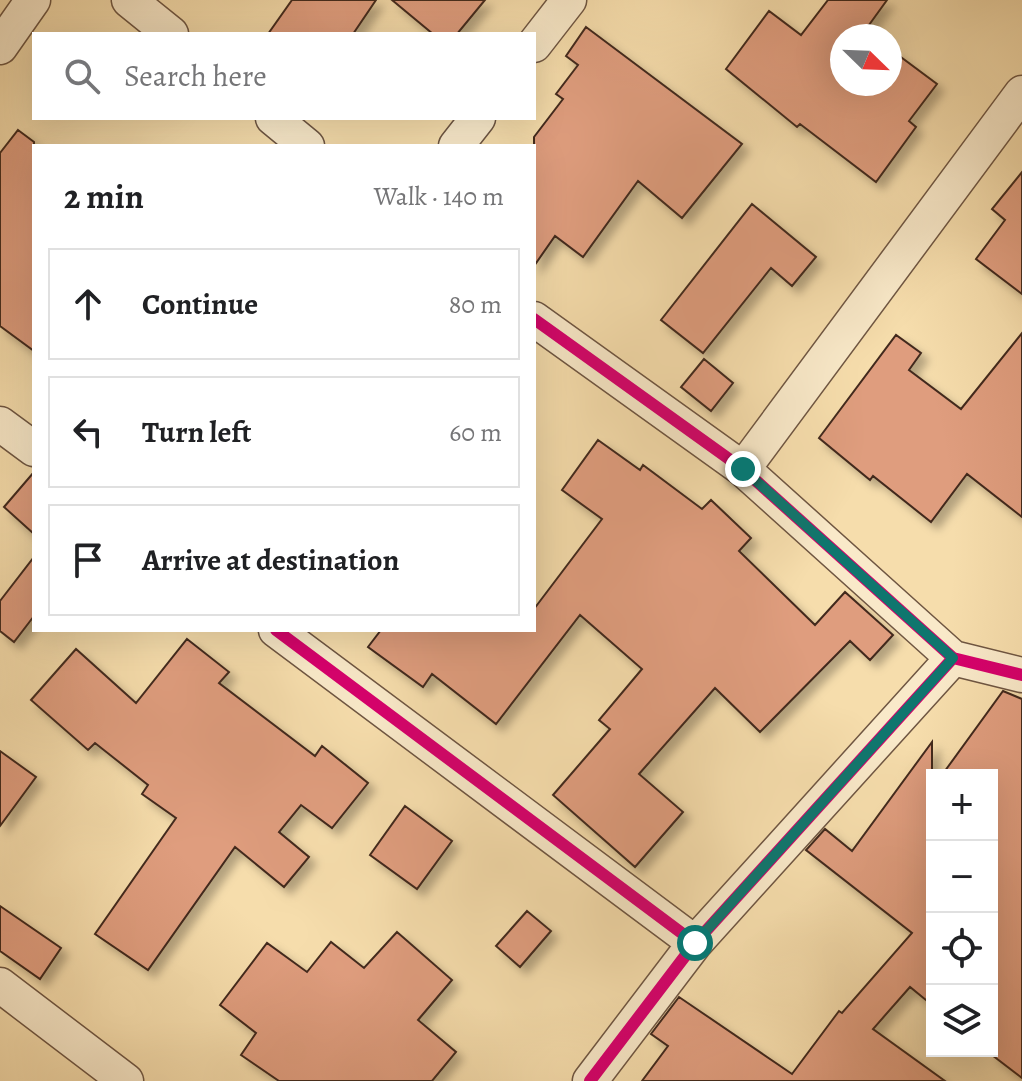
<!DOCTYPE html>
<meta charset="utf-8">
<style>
:root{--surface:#fff;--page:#f6f6f6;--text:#202124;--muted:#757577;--line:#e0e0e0}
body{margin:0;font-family:Alegreya,serif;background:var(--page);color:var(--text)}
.controls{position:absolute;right:24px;bottom:24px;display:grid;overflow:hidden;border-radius:0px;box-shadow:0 8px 32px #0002}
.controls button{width:72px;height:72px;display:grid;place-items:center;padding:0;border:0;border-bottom:2px solid var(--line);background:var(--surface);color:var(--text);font:40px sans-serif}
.compass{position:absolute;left:830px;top:24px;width:72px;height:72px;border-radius:50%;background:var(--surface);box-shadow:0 8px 32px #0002;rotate:113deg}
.stop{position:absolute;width:24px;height:24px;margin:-18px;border:6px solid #0f766e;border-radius:50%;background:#fff}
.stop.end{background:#0f766e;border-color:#fff;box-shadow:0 2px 8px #0008}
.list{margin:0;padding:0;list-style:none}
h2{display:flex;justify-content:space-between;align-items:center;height:104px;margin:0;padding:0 32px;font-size:34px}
h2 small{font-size:26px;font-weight:400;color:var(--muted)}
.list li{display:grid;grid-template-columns:52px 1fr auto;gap:24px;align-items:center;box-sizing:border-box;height:112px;margin:0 16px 16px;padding:0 16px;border:2px solid var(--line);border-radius:0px}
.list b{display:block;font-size:30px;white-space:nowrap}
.list em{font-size:26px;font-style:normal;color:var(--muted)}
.icon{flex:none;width:44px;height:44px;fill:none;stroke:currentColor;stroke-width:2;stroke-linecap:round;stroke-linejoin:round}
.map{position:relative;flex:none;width:1022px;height:1081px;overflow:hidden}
.search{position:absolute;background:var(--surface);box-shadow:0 8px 32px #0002;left:32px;top:32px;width:504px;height:88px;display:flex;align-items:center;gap:20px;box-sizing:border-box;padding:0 28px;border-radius:0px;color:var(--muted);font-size:30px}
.panel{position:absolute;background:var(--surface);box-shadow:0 8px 32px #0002;left:32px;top:144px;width:504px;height:488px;border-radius:0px}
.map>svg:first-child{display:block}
.building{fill:#df9d7e;stroke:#42291e;stroke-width:2;filter:url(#shadow)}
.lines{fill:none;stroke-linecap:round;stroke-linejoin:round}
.minor-casing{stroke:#6f5642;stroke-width:37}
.minor{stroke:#f9e9c9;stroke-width:34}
.cycleway-casing{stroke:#f9e9c9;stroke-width:17}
.cycleway{stroke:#d6006c;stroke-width:12}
.route{stroke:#0f766e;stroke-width:10}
</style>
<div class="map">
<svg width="1022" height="1081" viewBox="0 0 1022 1081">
<defs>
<filter id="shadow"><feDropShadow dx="7" dy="7" stdDeviation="4" flood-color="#0004"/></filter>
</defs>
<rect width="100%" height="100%" fill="#f6ddac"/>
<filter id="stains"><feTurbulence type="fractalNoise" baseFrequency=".0025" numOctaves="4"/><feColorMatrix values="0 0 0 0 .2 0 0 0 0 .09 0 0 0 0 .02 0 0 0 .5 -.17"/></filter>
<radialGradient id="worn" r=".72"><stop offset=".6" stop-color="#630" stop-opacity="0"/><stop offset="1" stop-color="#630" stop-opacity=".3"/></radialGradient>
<path class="building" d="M292 0H376L353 34H268Z
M392 0H485L457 34H433Z
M828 0H887L861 36H842V84H890V49L937 84 909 121 916 127 876 182 800 124 797 127 726 69 769 11 801 35Z
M586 27 742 144 682 218 638 181 583 257 555 236 534 266V137L563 99 556 94 578 65 566 56Z
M18 130 34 142V351L0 326V153Z
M1022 172V294L976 259 1005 220 992 209Z
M752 204 816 257 792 286 771 268 703 353 661 320Z
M1022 333V517L967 474 931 522 873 476 870 480 819 438 896 335 921 353 909 370 961 409Z
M704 359 733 383 711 411 681 387Z
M598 440 640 470 643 465 702 509 711 500 751 538 739 551 815 625 845 592 893 635 870 660 850 641 760 732 715 688 639 774 683 812 635 867 553 795 610 729 599 720 642 669 580 615 496 724 432 674 423 687 368 647 381 630H534V609L602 519 562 490Z
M34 472V534L4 507Z
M34 557V616L14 642 0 631V601Z
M187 639 229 672 219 683 315 756 322 746 368 783 332 828 301 805 279 832 309 857 284 887 235 847 148 970 95 934 176 818 142 794 148 785 95 743 88 750 31 700 76 649 136 703Z
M1003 691 1022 699V1078L992 1055V775H942Z
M932 742V1005L910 987 873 1029 945 1081H642L668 1046 651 1034 679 997 792 1074 839 1011 842 1013 912 933 806 850 825 829 852 851Z
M0 751 36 777 0 826Z
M405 806 452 841 417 889 370 855Z
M0 906 61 948 40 979 0 951Z
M527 911 551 931 520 967 496 946Z
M397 932 452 980 418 1020 456 1052 432 1081H279L241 1055 256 1033 220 1005 267 943 307 972 331 942 364 968Z"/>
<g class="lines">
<defs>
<path id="minor" d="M129 0 171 34
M534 45 569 0
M0 47 33 0
M273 118 307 146
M456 146 478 118
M534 319 743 469 953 658 1022 675
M0 424 34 449
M743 469 1022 93
M276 630 695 943
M0 985 126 1081
M590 1081 695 943 953 658"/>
</defs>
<use href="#minor" class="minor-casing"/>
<use href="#minor" class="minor"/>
<defs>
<path id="cycleway" d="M534 319 743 469 953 658 1022 675
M276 630 695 943
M590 1081 695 943 953 658"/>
</defs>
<use href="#cycleway" class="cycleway-casing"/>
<use href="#cycleway" class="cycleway"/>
</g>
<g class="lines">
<path class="route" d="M695 943 953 658 743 469"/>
</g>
<rect width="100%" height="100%" filter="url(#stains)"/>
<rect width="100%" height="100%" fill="url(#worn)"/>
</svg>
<div class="controls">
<button>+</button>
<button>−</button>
<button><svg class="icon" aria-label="locate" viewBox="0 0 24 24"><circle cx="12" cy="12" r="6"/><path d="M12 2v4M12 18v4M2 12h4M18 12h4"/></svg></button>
<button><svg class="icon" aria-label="layers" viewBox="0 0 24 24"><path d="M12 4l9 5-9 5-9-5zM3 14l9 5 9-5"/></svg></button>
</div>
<svg class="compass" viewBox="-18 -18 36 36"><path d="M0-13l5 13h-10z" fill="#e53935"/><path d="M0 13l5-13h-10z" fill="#757577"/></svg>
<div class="stop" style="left:695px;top:943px"></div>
<div class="stop end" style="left:743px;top:469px"></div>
<div class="search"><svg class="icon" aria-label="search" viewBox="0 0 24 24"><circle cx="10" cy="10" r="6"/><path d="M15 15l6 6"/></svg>Search here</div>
<section class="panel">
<h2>2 min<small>Walk · 140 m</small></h2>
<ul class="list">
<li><svg class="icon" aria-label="ahead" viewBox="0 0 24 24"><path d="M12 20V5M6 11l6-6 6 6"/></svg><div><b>Continue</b></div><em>80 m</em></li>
<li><svg class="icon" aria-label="left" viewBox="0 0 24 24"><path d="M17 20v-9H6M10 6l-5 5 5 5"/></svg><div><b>Turn left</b></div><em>60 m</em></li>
<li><svg class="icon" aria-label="arrive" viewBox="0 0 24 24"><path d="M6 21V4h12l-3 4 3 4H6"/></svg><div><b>Arrive at destination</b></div></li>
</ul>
</section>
</div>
